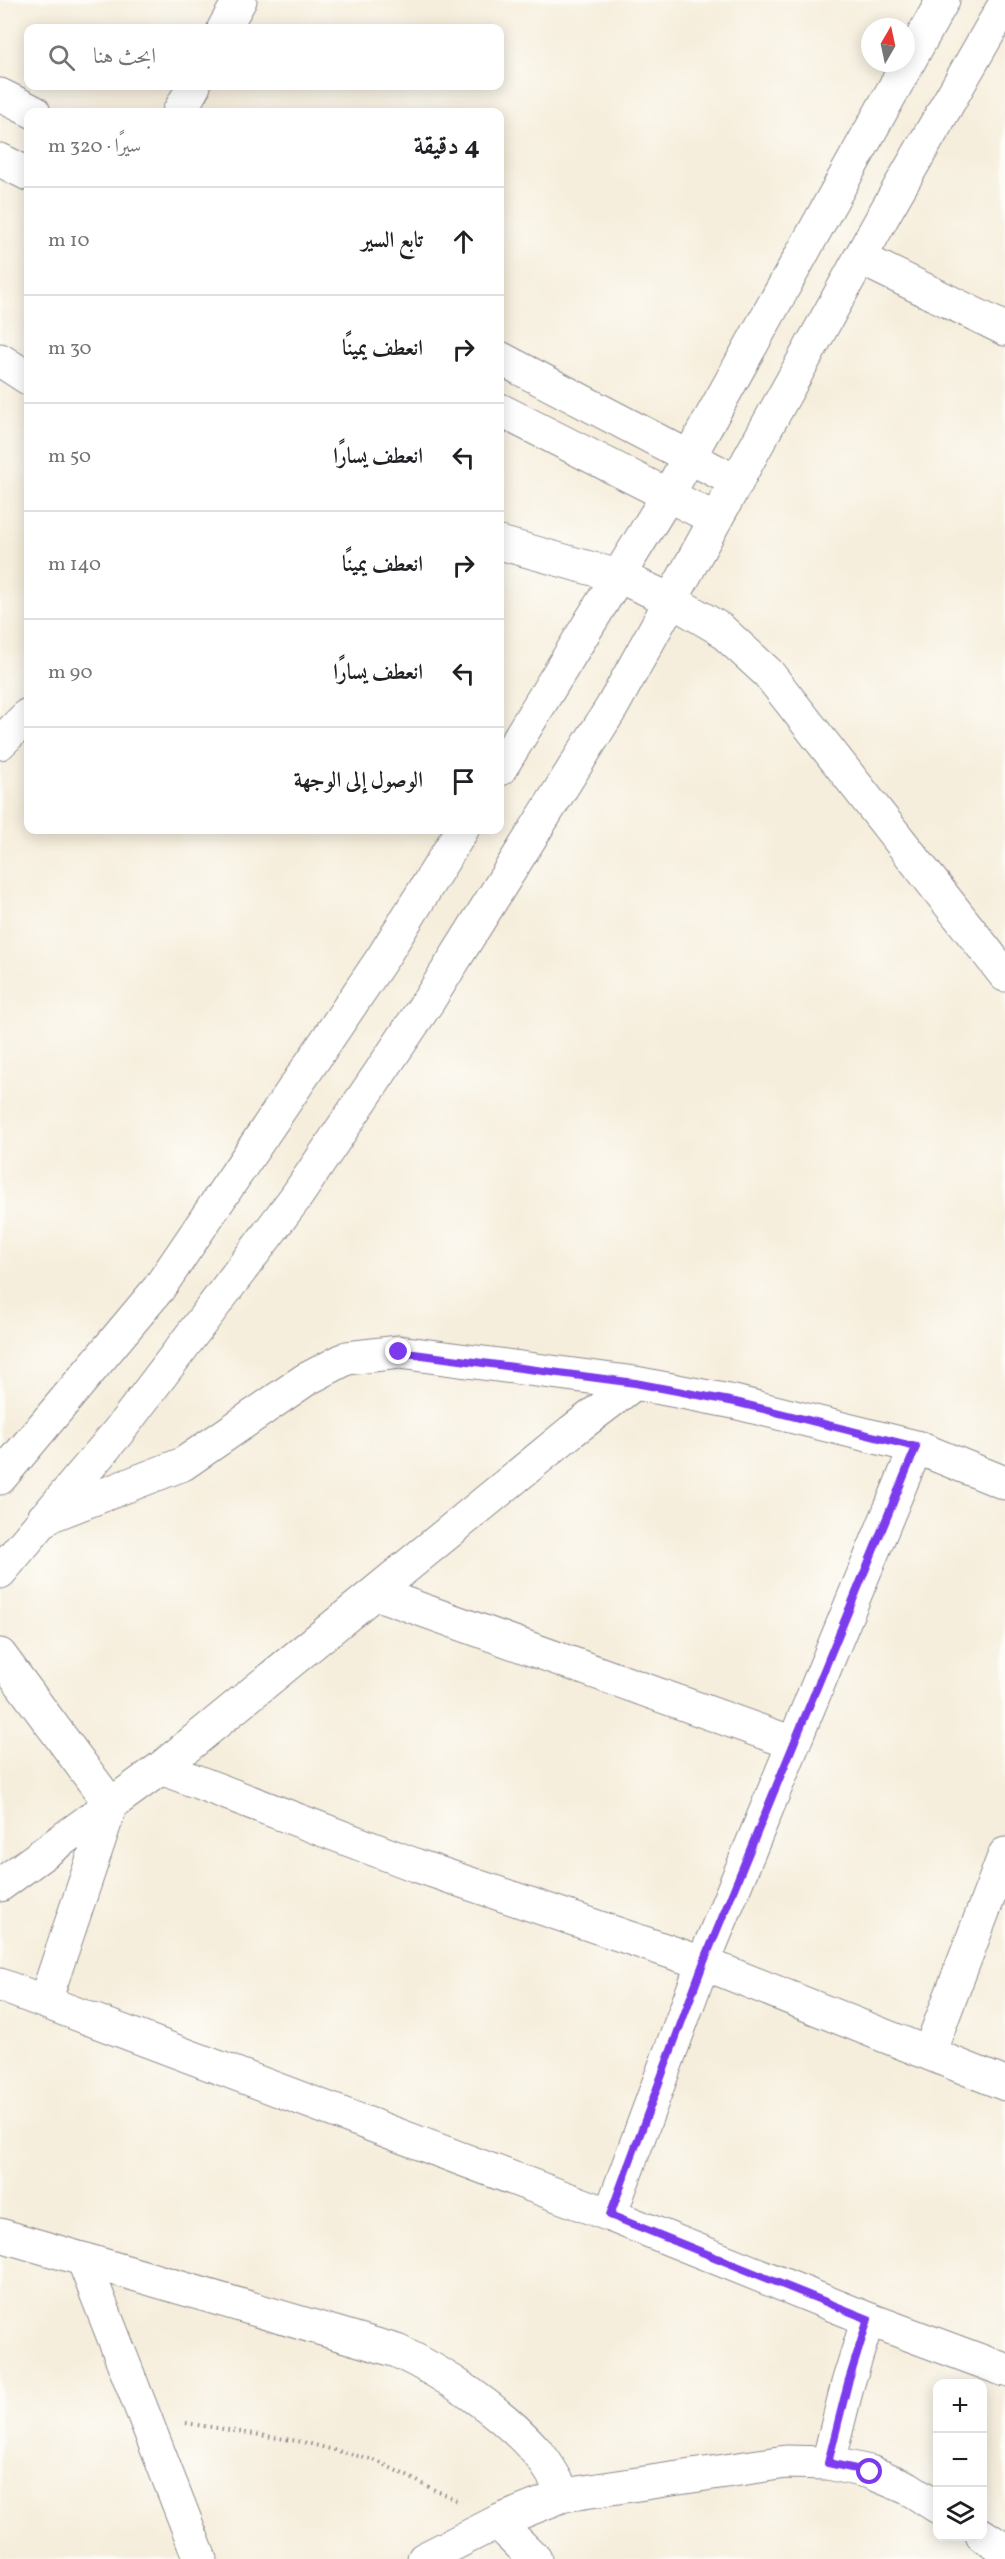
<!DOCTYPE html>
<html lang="ar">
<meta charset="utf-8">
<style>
:root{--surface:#fff;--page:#f6f6f6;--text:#202124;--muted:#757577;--line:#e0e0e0}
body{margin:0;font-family:Vollkorn,Amiri,serif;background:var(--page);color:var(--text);direction:rtl}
.controls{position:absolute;right:18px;bottom:18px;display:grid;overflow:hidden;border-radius:12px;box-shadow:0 3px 15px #0003}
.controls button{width:54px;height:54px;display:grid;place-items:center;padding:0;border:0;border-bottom:2px solid var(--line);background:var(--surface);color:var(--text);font:30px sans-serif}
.compass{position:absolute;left:861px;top:18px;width:54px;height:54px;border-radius:50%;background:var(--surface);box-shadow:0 3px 15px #0003;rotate:9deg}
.stop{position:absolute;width:18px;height:18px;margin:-14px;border:4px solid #7c3aed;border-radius:50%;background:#fff}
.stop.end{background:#7c3aed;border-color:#fff;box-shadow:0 2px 6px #0008}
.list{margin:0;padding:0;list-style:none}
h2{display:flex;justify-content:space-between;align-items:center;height:78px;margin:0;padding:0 24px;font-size:26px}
h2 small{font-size:20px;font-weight:400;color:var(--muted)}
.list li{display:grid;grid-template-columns:39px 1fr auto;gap:18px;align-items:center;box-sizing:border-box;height:108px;padding:0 24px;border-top:2px solid var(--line)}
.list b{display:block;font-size:22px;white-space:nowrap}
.list em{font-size:20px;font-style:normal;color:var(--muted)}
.icon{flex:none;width:33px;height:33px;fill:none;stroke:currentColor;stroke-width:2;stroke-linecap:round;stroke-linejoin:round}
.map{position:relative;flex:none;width:1005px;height:2559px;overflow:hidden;direction:ltr}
.search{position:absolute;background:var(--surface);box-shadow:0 3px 15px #0003;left:24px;top:24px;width:480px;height:66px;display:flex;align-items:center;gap:15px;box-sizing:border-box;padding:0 21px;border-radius:12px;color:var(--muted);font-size:22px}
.panel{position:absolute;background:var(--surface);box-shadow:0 3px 15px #0003;left:24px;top:108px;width:480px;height:726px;border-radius:12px;direction:rtl}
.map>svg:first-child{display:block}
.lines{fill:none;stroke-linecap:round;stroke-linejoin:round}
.minor-casing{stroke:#8c888c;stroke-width:35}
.major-casing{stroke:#8c888c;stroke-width:35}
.path{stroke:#8c888c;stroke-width:4;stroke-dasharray:1.5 4.5;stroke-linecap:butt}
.minor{stroke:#fff;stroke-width:33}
.major{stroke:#fff;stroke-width:33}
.route{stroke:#7c3aed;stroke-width:8}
</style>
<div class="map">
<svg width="1005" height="2559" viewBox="0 0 1005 2559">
<rect width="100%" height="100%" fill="#fdfcf7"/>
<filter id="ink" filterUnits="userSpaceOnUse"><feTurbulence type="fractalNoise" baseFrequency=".0167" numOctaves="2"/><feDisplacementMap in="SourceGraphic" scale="12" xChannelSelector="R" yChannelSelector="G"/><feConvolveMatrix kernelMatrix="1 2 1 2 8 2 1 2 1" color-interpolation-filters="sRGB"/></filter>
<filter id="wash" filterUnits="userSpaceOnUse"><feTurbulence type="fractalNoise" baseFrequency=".008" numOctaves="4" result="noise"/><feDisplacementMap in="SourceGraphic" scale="24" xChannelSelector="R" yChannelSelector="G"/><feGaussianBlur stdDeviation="1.35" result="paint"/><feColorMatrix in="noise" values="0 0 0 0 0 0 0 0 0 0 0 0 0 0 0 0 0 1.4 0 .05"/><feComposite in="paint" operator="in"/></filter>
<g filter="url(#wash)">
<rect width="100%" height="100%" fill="#f6eedc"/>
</g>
<g filter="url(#ink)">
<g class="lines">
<defs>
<path id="minor" d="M224 28 240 0
M0 95 34 112
M179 112 194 86
M0 160 28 174
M860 258 1005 329
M500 358 737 482
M0 360 28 378
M500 410 715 519
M500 543 618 576 671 600 720 629 768 673 1005 975
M0 743 28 715
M44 1518 183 1464 305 1380 347 1358 399 1352 635 1383
M375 1593 793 1743
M0 1655 111 1805 45 2001
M161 1768 415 1865 703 1963 1005 2084
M0 1885 161 1768 572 1431 635 1383 734 1402 916 1447 1005 1483
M0 1985 610 2215 703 1963 916 1447
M929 2053 1005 1854
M610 2215 868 2319 848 2383 828 2463
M0 2235 397 2351C446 2374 501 2411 537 2452 548 2464 557 2481 564 2495L786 2462 828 2463 870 2472 908 2488 938 2507
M83 2259 200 2559
M868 2319 1005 2370
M497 2522 535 2559
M982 2535 1005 2550
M424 2559 497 2522 564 2495"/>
<path id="major" d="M500 769 668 495 943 0
M0 1478 159 1288 383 957 462 830
M0 1572 118 1432 296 1197 429 1000 612 707 886 211 1005 4"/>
</defs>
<use href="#minor" class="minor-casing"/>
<use href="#major" class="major-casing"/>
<path class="path" d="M186 2423 303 2442 377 2461 459 2502"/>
<use href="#minor" class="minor"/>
<use href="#major" class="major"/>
</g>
</g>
<g class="lines" filter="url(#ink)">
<path class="route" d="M399 1352 635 1383 735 1402 916 1447 703 1964 610 2215 868 2319 848 2383 828 2463 870 2472"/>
</g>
</svg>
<div class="controls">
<button>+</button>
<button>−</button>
<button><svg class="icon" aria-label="layers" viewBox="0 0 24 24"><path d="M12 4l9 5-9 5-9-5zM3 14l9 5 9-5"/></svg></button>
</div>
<svg class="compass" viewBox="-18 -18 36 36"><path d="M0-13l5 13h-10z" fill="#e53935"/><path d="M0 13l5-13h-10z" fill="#757577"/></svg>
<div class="stop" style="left:870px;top:2472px"></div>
<div class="stop end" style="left:399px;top:1352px"></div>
<div class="search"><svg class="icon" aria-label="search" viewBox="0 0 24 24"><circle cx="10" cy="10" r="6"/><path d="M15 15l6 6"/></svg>ابحث هنا</div>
<section class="panel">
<h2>4 دقيقة<small>سيرًا · 320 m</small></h2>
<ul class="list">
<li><svg class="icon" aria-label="ahead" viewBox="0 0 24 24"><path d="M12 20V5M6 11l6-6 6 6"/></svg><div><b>تابع السير</b></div><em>10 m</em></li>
<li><svg class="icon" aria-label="right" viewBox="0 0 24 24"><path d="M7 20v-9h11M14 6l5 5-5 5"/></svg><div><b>انعطف يمينًا</b></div><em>30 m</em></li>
<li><svg class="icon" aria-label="left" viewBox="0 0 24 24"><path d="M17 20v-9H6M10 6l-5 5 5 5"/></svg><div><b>انعطف يسارًا</b></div><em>50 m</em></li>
<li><svg class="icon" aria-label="right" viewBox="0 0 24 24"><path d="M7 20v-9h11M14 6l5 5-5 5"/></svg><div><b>انعطف يمينًا</b></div><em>140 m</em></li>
<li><svg class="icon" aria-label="left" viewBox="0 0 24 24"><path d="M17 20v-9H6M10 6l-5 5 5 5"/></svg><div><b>انعطف يسارًا</b></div><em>90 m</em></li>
<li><svg class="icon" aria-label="arrive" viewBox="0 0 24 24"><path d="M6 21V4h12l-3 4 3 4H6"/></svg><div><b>الوصول إلى الوجهة</b></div></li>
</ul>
</section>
</div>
